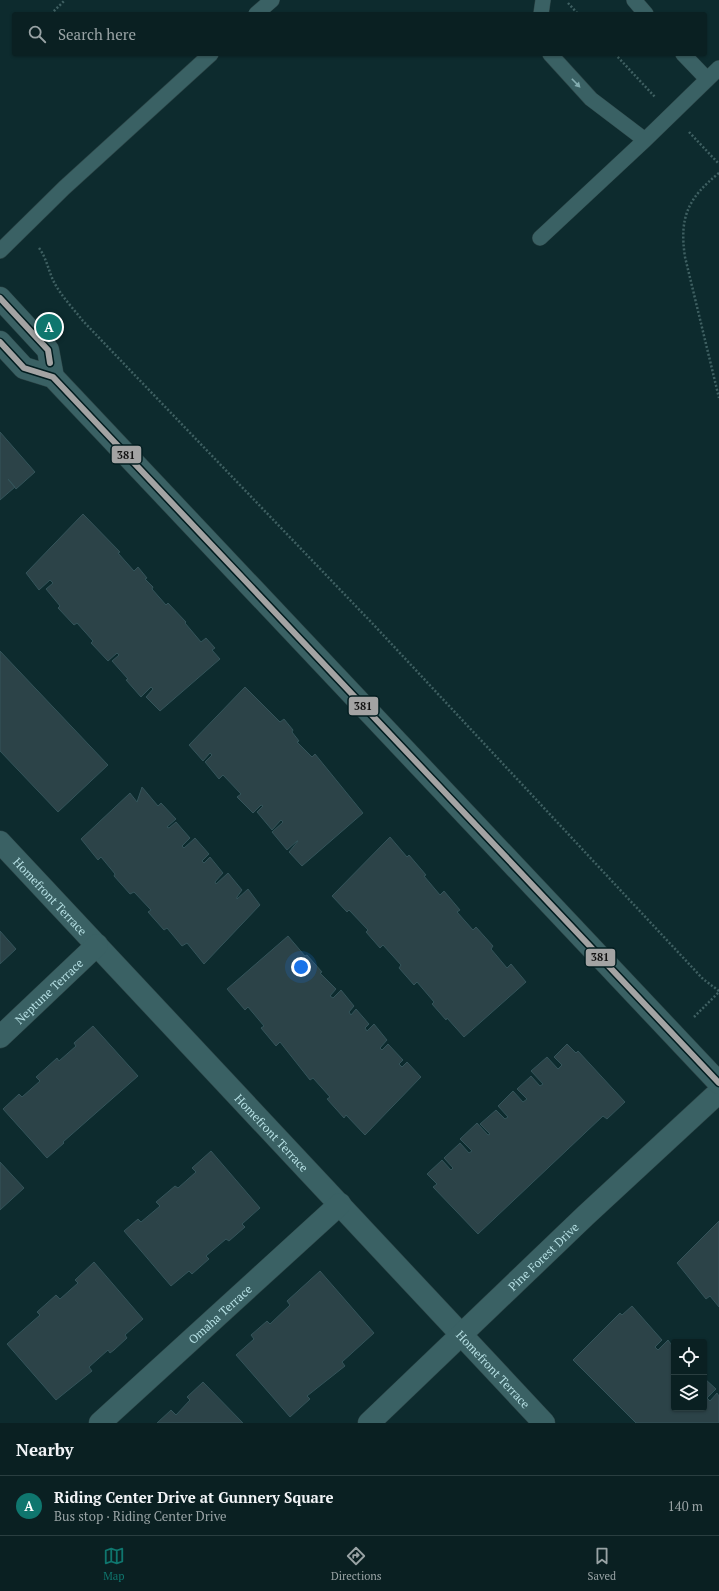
<!DOCTYPE html>
<meta charset="utf-8">
<style>
:root{--surface:#0a2022;--page:#13282a;--text:#f1f3f6;--muted:#99a3a5;--line:#2a3e40;--accent:#0f766e}
body{margin:0;font-family:"PT Serif",serif;background:var(--page);color:var(--text)}
.controls{position:absolute;right:12px;bottom:12px;display:grid;overflow:hidden;border-radius:4px;box-shadow:0 1px 3px #0004}
.controls button{width:36px;height:36px;display:grid;place-items:center;padding:0;border:0;border-bottom:1px solid var(--line);background:var(--surface);color:var(--text);font:20px sans-serif}
.you{position:absolute;left:301px;top:967px;width:14px;height:14px;margin:-10px;border:3px solid #fff;border-radius:50%;background:#1a73e8;box-shadow:0 0 0 6px #1a73e833}
.badge{display:grid;place-items:center;width:26px;height:26px;border-radius:50%;background:var(--accent);color:#fff;font-size:13px;font-weight:700}
.pin{position:absolute;translate:-50% -50%;border:2px solid #fff;box-shadow:0 1px 4px #0006}
.list{margin:0;padding:0;list-style:none}
h2{display:flex;justify-content:space-between;align-items:center;height:52px;margin:0;padding:0 16px;font-size:17px}
h2 small{font-size:13px;font-weight:400;color:var(--muted)}
.list li{display:grid;grid-template-columns:26px 1fr auto;gap:12px;align-items:center;box-sizing:border-box;height:60px;padding:0 16px;border-top:1px solid var(--line)}
.list b{display:block;font-size:15px;white-space:nowrap}
.list p{margin:0;font-size:13px;white-space:nowrap;color:var(--muted)}
.list em{font-size:13px;font-style:normal;color:var(--muted)}
.icon{flex:none;width:22px;height:22px;fill:none;stroke:currentColor;stroke-width:2;stroke-linecap:round;stroke-linejoin:round}
.map{position:relative;flex:none;width:719px;height:1423px;overflow:hidden}
.search{position:absolute;background:var(--surface);box-shadow:0 1px 3px #0004;left:12px;right:12px;top:12px;height:44px;display:flex;align-items:center;gap:10px;box-sizing:border-box;padding:0 14px;border-radius:4px;color:var(--muted);font-size:15px}
.sheet{height:112px;background:var(--surface)}
nav{display:flex;justify-content:space-around;align-items:center;box-sizing:border-box;height:56px;border-top:1px solid var(--line);background:var(--surface);font-size:11px;color:var(--muted)}
nav a{display:grid;justify-items:center;gap:2px}
nav .on{color:var(--accent)}
.map>svg:first-child{display:block}
.building{fill:#2c4348;stroke:#34545a}
.lines{fill:none;stroke-linecap:round;stroke-linejoin:round}
.service-casing{stroke:#2d4547;stroke-width:16}
.minor-casing{stroke:#2d4547;stroke-width:23}
.tertiary-casing{stroke:#2d4547;stroke-width:23}
.path{stroke:#3f6062;stroke-width:2.5;stroke-dasharray:2 2;stroke-linecap:butt}
.service{stroke:#3a6164;stroke-width:15}
.minor{stroke:#3a6164;stroke-width:22}
.tertiary{stroke:#3a6164;stroke-width:22}
.bus-1-casing{stroke:#001c1f;stroke-width:9}
.bus-1{stroke:#a3a3a3;stroke-width:6}
.oneway{fill:#84adb0}
.labels{text-anchor:middle;dominant-baseline:central;stroke-width:3;stroke-linejoin:round;paint-order:stroke}
.street-label{font-size:12px;fill:#b5dfe3;stroke:#001c1f}
.line-badge{stroke:#001c1f;stroke-width:1.5}
.pale-badge-label{font-size:11px;text-anchor:middle;font-weight:bold;fill:#111}
</style>
<div class="map">
<svg width="719" height="1423" viewBox="0 0 719 1423">
<rect width="100%" height="100%" fill="#0d2b2e"/>
<path class="building" d="M0 432 35 472 16 489 8 479 15 487 0 500Z
M83 514 120 552 118 553 134 571 138 567 147 578 145 579 153 587 152 589 166 605 168 603 186 622 185 623 201 642 206 638 215 648 212 650 220 659 160 711 146 697 153 689 151 687 141 697 126 680 128 679 112 661 119 655 117 653 108 661 91 643 93 641 77 623 74 625 58 608 60 606 46 589 53 583 50 580 39 590 26 573Z
M0 651 108 765 58 812 0 751Z
M245 687 280 722 284 719 293 730 292 732 299 741 297 742 312 757 315 754 363 813 302 866 289 852 298 841H297L287 850 272 832 283 822 281 820 272 830 257 812 263 806 261 805 253 813 237 797 241 794 223 775 219 779 205 762 212 755 210 753 203 761 189 745Z
M142 787 158 806 161 803 176 819 167 827 169 828 176 822 190 838 182 846 184 848 195 838 209 854 202 861 204 863 210 857 223 873 215 882 216 884 228 873 242 890 237 897V899L248 889 260 905 204 964 187 943 182 946 167 928 164 930 148 912 151 910 134 892 130 894 114 876 115 874 101 857 98 860 81 839 130 793 137 802Z
M390 837 407 857 409 855 426 875 424 876 440 895 444 891 460 910 457 912 473 930 476 927 493 946 491 949 507 968 511 964 526 982 464 1037 447 1018 446 1020 432 1004 434 1002 417 982 414 985 399 968 401 965 383 945 380 948 366 932 368 930 349 910 347 912 332 896Z
M0 931 16 949 0 964Z
M288 936 305 956 307 955 322 972 320 973 336 989 330 996 333 998 341 990 354 1006 349 1012 351 1015 356 1009 369 1024 365 1028 367 1031 374 1024 387 1040 380 1048 382 1050 388 1044 403 1060 399 1064 402 1067 407 1062 421 1077 365 1135 346 1115 344 1118 327 1099 330 1097 313 1078 310 1080 280 1042 276 1046 261 1028 264 1026 248 1007 245 1010 227 989Z
M93 1026 138 1076 63 1142 64 1143 47 1158 3 1109 19 1094 22 1097 40 1081 36 1077 57 1058 59 1061 76 1046 74 1043Z
M567 1044 576 1053 578 1051 625 1102 607 1119 603 1116 478 1234 433 1187 437 1184 427 1174 442 1160 451 1170 453 1168 444 1158 460 1143 469 1153 472 1151 460 1139 477 1123 488 1135 490 1134 480 1124 496 1110 505 1119 508 1117 498 1106 513 1091 523 1102 527 1099 517 1089 531 1076 540 1086 543 1084 531 1071 547 1057 558 1069 562 1065 554 1057Z
M211 1151 260 1208 242 1224 245 1227 229 1241 226 1239 206 1256 209 1259 192 1274 189 1271 171 1286 124 1231 138 1219 141 1222 160 1206 156 1202 175 1186 178 1188 196 1172 192 1168Z
M0 1162 24 1188 0 1210Z
M719 1221V1307L710 1296 706 1299 677 1263Z
M94 1262 143 1319 125 1335 127 1338 114 1350 110 1353 108 1350 89 1367 92 1371 56 1400 7 1344 40 1315 37 1312 56 1295 60 1299 78 1283 75 1280Z
M320 1271 374 1333 342 1362 345 1366 307 1396 310 1399 290 1417 236 1355 254 1339 251 1335 267 1321 270 1324 290 1305 287 1301Z
M632 1306 662 1340 655 1347 658 1350 668 1340 674 1348V1408H704V1378L716 1389 707 1398 710 1401 717 1393 719 1396V1423H636L573 1360 620 1313 622 1315Z
M203 1382 243 1423H157L171 1410 176 1415 190 1400 187 1397Z"/>
<g class="lines">
<defs>
<path id="service" d="M634 0 646 14
M256 14 272 0
M541 14 543 0
M550 54 591 99 645 140
M683 54 707 79
M540 238 645 140 719 68
M0 251 64 188 211 54"/>
<g id="minor">
<path id="s1" d="M0 842 544 1423"/>
<path id="s2" d="M0 1037 97 945"/>
<path id="s3" d="M100 1423 340 1204"/>
<path id="s4" d="M369 1423 585 1216 719 1092"/>
</g>
<path id="tertiary" d="M0 298 48 350 53 377
M0 342 24 368 53 377 719 1083"/>
</defs>
<use href="#service" class="service-casing"/>
<use href="#minor" class="minor-casing"/>
<use href="#tertiary" class="tertiary-casing"/>
<path class="path" d="M568 3 578 14
M51 14 65 0
M615 54 655 97
M689 132 719 164
M719 173C688 198 679 217 685 257L719 398
M39 248C46 257 48 269 53 280 60 295 73 308 83 321L372 623 703 979 719 991
M694 1017 719 992"/>
<use href="#service" class="service"/>
<use href="#minor" class="minor"/>
<use href="#tertiary" class="tertiary"/>
<defs>
<path id="bus-1" d="M0 298 48 350 50 363
M0 342 24 368 53 377 719 1083"/>
</defs>
<use href="#bus-1" class="bus-1-casing"/>
<use href="#bus-1" class="bus-1"/>
</g>
<defs><path id="oneway-solid" d="M-6-.8H1V-3.2L6.5 0L1 3.2V.8H-6Z"/></defs>
<use class="oneway" href="#oneway-solid" transform="translate(576 83) rotate(46)"/>
<g class="labels">
<g class="street-label">
<text stroke="none"><textPath href="#s1" startOffset="74">Homefront Terrace</textPath></text>
<text stroke="none"><textPath href="#s2" startOffset="67">Neptune Terrace</textPath></text>
<text stroke="none"><textPath href="#s1" startOffset="398">Homefront Terrace</textPath></text>
<text stroke="none"><textPath href="#s4" startOffset="241">Pine Forest Drive</textPath></text>
<text stroke="none"><textPath href="#s3" startOffset="162">Omaha Terrace</textPath></text>
<text stroke="none"><textPath href="#s1" startOffset="722">Homefront Terrace</textPath></text>
</g>
</g>
<g class="line-badge">
<rect x="111" y="445" width="31" height="19" rx="4" fill="#a3a3a3"/>
<rect x="348" y="696" width="31" height="20" rx="4" fill="#a3a3a3"/>
<rect x="585" y="948" width="31" height="19" rx="4" fill="#a3a3a3"/>
</g>
<g class="pale-badge-label">
<text x="126" y="459">381</text>
<text x="363" y="710">381</text>
<text x="600" y="961">381</text>
</g>
</svg>
<div class="controls">
<button><svg class="icon" aria-label="locate" viewBox="0 0 24 24"><circle cx="12" cy="12" r="6"/><path d="M12 2v4M12 18v4M2 12h4M18 12h4"/></svg></button>
<button><svg class="icon" aria-label="layers" viewBox="0 0 24 24"><path d="M12 4l9 5-9 5-9-5zM3 14l9 5 9-5"/></svg></button>
</div>
<div class="you"></div>
<div class="pin badge" style="left:49px;top:327px">A</div>
<div class="search"><svg class="icon" aria-label="search" viewBox="0 0 24 24"><circle cx="10" cy="10" r="6"/><path d="M15 15l6 6"/></svg>Search here</div>
</div>
<section class="sheet">
<h2>Nearby<small></small></h2>
<ul class="list">
<li><span class="badge">A</span><div><b>Riding Center Drive at Gunnery Square</b><p>Bus stop · Riding Center Drive</p></div><em>140 m</em></li>
</ul>
</section>
<nav>
<a class="on"><svg class="icon" aria-label="map" viewBox="0 0 24 24"><path d="M3 6l6-2 6 2 6-2v14l-6 2-6-2-6 2zM9 4v14M15 6v14"/></svg>Map</a>
<a><svg class="icon" aria-label="directions" viewBox="0 0 24 24"><path d="M12 3l9 9-9 9-9-9zM9 14v-3h6M13 9l2 2-2 2"/></svg>Directions</a>
<a><svg class="icon" aria-label="saved" viewBox="0 0 24 24"><path d="M7 4h10v16l-5-4-5 4z"/></svg>Saved</a>
</nav>
